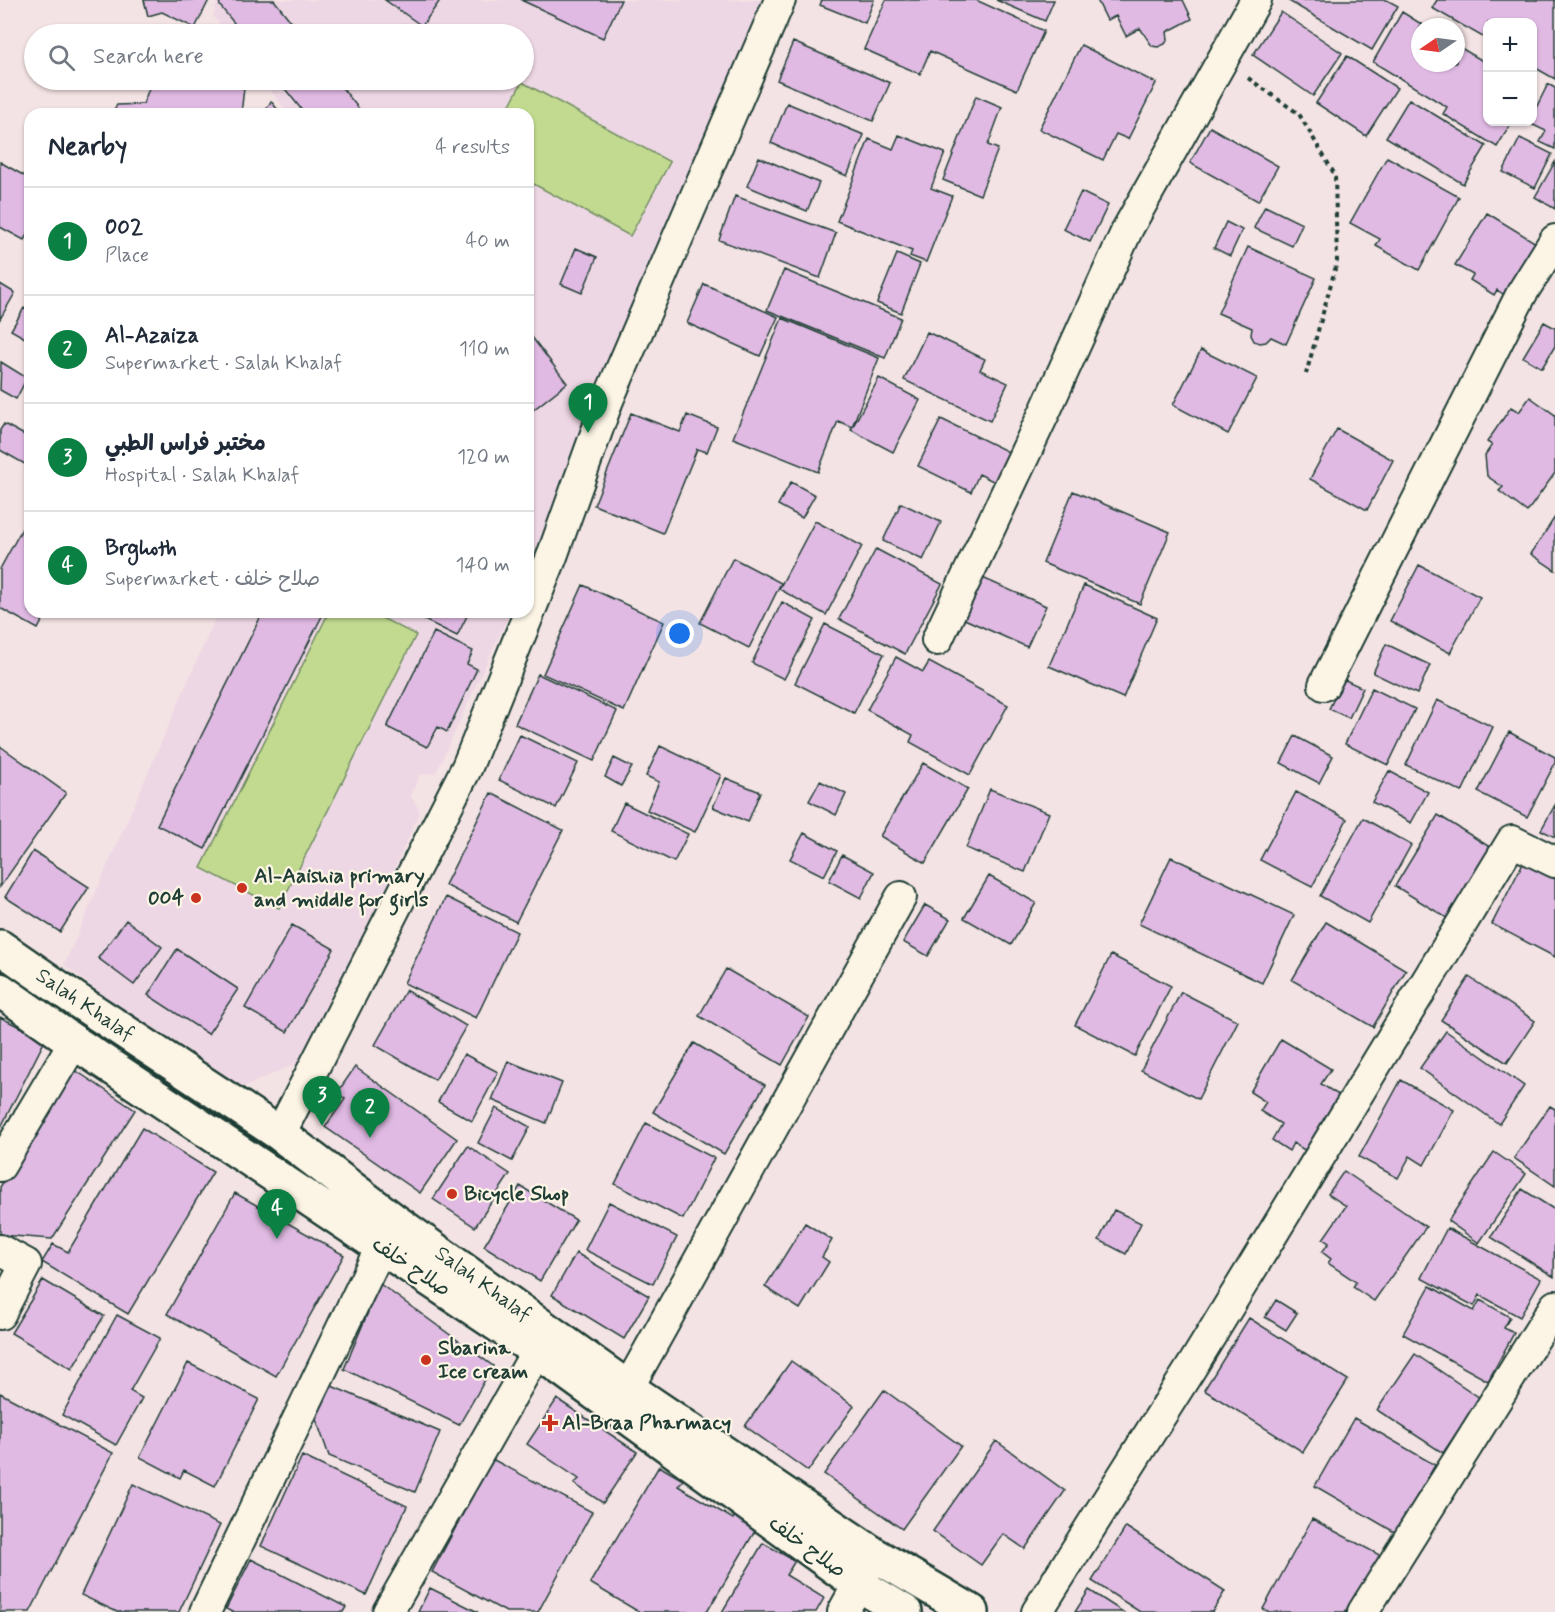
<!DOCTYPE html>
<meta charset="utf-8">
<style>
:root{--surface:#fff;--page:#f2f2f3;--text:#1f2937;--muted:#747a83;--line:#e0e1e3;--accent:#0b8043}
body{margin:0;font-family:Mynerve,"Playpen Sans Arabic",sans-serif;background:var(--page);color:var(--text)}
.controls{position:absolute;right:18px;top:18px;display:grid;overflow:hidden;border-radius:12px;box-shadow:0 2px 4px #0004}
.controls button{width:54px;height:54px;display:grid;place-items:center;padding:0;border:0;border-bottom:2px solid var(--line);background:var(--surface);color:var(--text);font:30px sans-serif}
.compass{position:absolute;left:1411px;top:18px;width:54px;height:54px;border-radius:50%;background:var(--surface);box-shadow:0 2px 4px #0004;rotate:257deg}
.you{position:absolute;left:680px;top:634px;width:21px;height:21px;margin:-15px;border:4px solid #fff;border-radius:50%;background:#1a73e8;box-shadow:0 0 0 9px #1a73e833}
.badge{display:grid;place-items:center;width:39px;height:39px;border-radius:50%;background:var(--accent);color:#fff;font-size:20px;font-weight:700}
.pin{position:absolute;translate:-50% -50px;filter:drop-shadow(0 2px 3px #0008)}
.pin::after{content:'';position:absolute;top:32px;width:21px;height:18px;background:inherit;clip-path:polygon(0 0,100% 0,50% 100%)}
.list{margin:0;padding:0;list-style:none}
h2{display:flex;justify-content:space-between;align-items:center;height:78px;margin:0;padding:0 24px;font-size:26px}
h2 small{font-size:20px;font-weight:400;color:var(--muted)}
.list li{display:grid;grid-template-columns:39px 1fr auto;gap:18px;align-items:center;box-sizing:border-box;height:108px;padding:0 24px;border-top:2px solid var(--line)}
.list b{display:block;font-size:22px;white-space:nowrap}
.list p{margin:0;font-size:20px;white-space:nowrap;color:var(--muted)}
.list em{font-size:20px;font-style:normal;color:var(--muted)}
.icon{flex:none;width:33px;height:33px;fill:none;stroke:currentColor;stroke-width:2;stroke-linecap:round;stroke-linejoin:round}
.map{position:relative;flex:none;width:1555px;height:1612px;overflow:hidden}
.search{position:absolute;background:var(--surface);box-shadow:0 2px 4px #0004;left:24px;top:24px;width:510px;height:66px;display:flex;align-items:center;gap:15px;box-sizing:border-box;padding:0 21px;border-radius:33px;color:var(--muted);font-size:22px}
.panel{position:absolute;background:var(--surface);box-shadow:0 2px 4px #0004;left:24px;top:108px;width:510px;height:510px;border-radius:18px}
.map>svg:first-child{display:block}
.built{fill:#eed7e4}
.green{fill:#c2da90;stroke:#708c62;stroke-width:1.5}
.building{fill:#e0bae3;stroke:#1f3d34;stroke-width:1.5}
.lines{fill:none;stroke-linecap:round;stroke-linejoin:round}
.minor-casing{stroke:#1f3d34;stroke-width:34}
.secondary-casing{stroke:#1f3d34;stroke-width:38}
.path{stroke:#1f3d34;stroke-width:4;stroke-dasharray:4.5 4.5;stroke-linecap:butt}
.minor{stroke:#fcf5e5;stroke-width:30}
.secondary{stroke:#fcf5e5;stroke-width:33}
.poi-dot{fill:#c8321e;stroke:#fcf5e5;stroke-width:2}
.labels{text-anchor:middle;dominant-baseline:central;stroke-width:4.5;stroke-linejoin:round;paint-order:stroke}
.poi-label{font-size:21px;font-weight:bold;fill:#1f3d34;stroke:#fcf5e5;text-anchor:start}
.street-label{font-size:21px;fill:#1f3d34;stroke:#fcf5e5}
</style>
<div class="map">
<svg width="1555" height="1612" viewBox="0 0 1555 1612">
<rect width="100%" height="100%" fill="#f4e3e4"/>
<filter id="ink" filterUnits="userSpaceOnUse"><feTurbulence type="fractalNoise" baseFrequency=".0167" numOctaves="2"/><feDisplacementMap in="SourceGraphic" scale="12" xChannelSelector="R" yChannelSelector="G"/><feConvolveMatrix kernelMatrix="1 2 1 2 8 2 1 2 1" color-interpolation-filters="sRGB"/></filter>
<g filter="url(#ink)">
<path class="built" d="M218 0H769L528 569V114H289L262 80H524V34H227L213 16Z
M218 612H510L436 773 420 775 411 796 420 811 317 1045 302 1061 237 1090 169 1045 64 965Z"/>
<path class="green" d="M522 82 670 162 630 236 528 181V114H505Z
M329 612H370L416 635 279 908 201 868Z"/>
<path class="building" d="M144 0H209L195 28 162 12 148 16Z
M219 0H274L301 34H243L220 6Z
M385 0H436L439 2 422 26Z
M521 0H621L603 38Z
M822 0H874L865 23 820 5Z
M886 0H976L1044 31 1017 90 930 51 920 74 864 49Z
M996 0H1054L1045 21Z
M1097 0H1183L1192 19 1167 32 1168 39 1165 44 1158 47 1152 46 1140 28 1126 36 1116 16 1107 20Z
M1287 0H1387L1398 6 1372 50Z
M1437 0H1555V79L1532 66V22H1488V40L1432 8Z
M1281 12 1342 53 1313 96 1253 55Z
M1402 12 1426 27H1420V63H1456V45L1488 64V122H1512L1497 147 1443 114 1447 107 1373 62Z
M143 27 160 34H139Z
M793 42 890 83 873 121 777 80Z
M1081 45 1156 83 1128 139 1116 134 1103 160 1039 129Z
M1347 56 1397 88 1366 136 1316 103Z
M134 80H238L244 88 241 114H112L117 105 143 104 150 86Z
M278 80H336L363 114H305Z
M1548 84 1555 88V149L1540 142 1546 131 1529 123 1532 122V116Z
M976 96 1002 107 988 145 998 149 980 195 943 180Z
M1409 99 1486 146 1463 184 1386 137Z
M271 101 281 114H264Z
M787 103 864 135 847 176 771 143Z
M1210 127 1278 166 1258 201 1190 163Z
M899 135 945 153 931 188 952 196 926 262 910 256 912 251 837 221 869 139 893 149Z
M1520 138 1552 154 1535 188 1503 172Z
M759 157 819 183 807 211 747 186Z
M1387 157 1459 197 1419 270 1376 246 1380 239 1350 223Z
M0 162 30 179V229L24 240 0 227Z
M1555 162V209L1535 197Z
M1081 192 1108 205 1090 242 1063 229Z
M735 196 836 233 820 278 719 240Z
M1265 206 1302 224 1292 246 1254 228Z
M1487 213 1541 246 1509 298 1497 290 1494 295 1470 280 1473 275 1455 265Z
M1226 222 1242 230 1230 256 1214 248Z
M1248 247 1316 278 1286 344 1271 337 1266 342 1260 343 1254 341 1251 335 1252 328 1218 313Z
M576 248 597 257 582 293 561 284Z
M897 254 920 264 901 313 877 303Z
M784 270 901 318 885 358 767 310Z
M0 284 15 293 0 319Z
M704 284 778 317 760 356 687 323Z
M24 308 30 312V341L11 330Z
M782 318 879 358 852 427 838 421 818 472 733 438Z
M1544 322 1555 328V346L1542 368 1523 357Z
M528 332 567 383 528 414Z
M927 332 985 359 980 370 1008 383 990 421 904 380Z
M1201 350 1257 378 1228 434 1173 405Z
M1 362 27 378 16 399 0 390Z
M879 378 920 400 893 452 851 430Z
M1530 397 1555 415V473L1527 512 1499 491 1503 487 1487 476 1485 455 1492 445 1487 442 1511 407 1519 412Z
M631 413 680 432 687 415 717 427 707 452 697 449 663 533 594 505Z
M941 419 1017 456 1003 486 979 474 971 492 918 466Z
M4 424 30 438V467L0 450V430Z
M1337 429 1393 460 1367 510 1310 479Z
M791 482 815 495 802 518 778 505Z
M1073 491 1170 532 1140 604 1043 563Z
M901 503 941 522 923 560 883 541Z
M30 514V612H47L38 629 0 608V569Z
M1555 517V570L1531 554Z
M815 521 862 546 826 615 779 589Z
M876 549 942 584 905 654 839 619Z
M733 558 781 583 749 648 700 623Z
M1419 565 1480 597 1450 653 1390 621Z
M978 576 1046 606 1027 647 960 617Z
M583 585 664 622 624 711 543 674Z
M1084 585 1157 618 1123 698 1049 666Z
M782 602 815 620 784 679 752 663Z
M263 612H324L205 849 157 825Z
M408 612H469L457 636Z
M825 624 884 654 854 713 795 683Z
M434 632 473 651 467 664 477 669 447 732 438 727 427 747 387 727Z
M1386 644 1430 665 1417 694 1373 673Z
M896 657 923 672 929 662 1008 705 970 775 910 742 913 735 867 710Z
M538 674 617 711 594 761 515 724Z
M1343 679 1363 688 1349 718 1329 709Z
M1372 688 1415 709 1388 765 1345 744Z
M1437 700 1493 727 1462 792 1406 765Z
M1509 732 1555 757V763L1527 817 1478 792Z
M520 735 578 763 556 808 499 780Z
M1295 736 1333 756 1319 783 1281 763Z
M0 746 66 793 0 887Z
M660 746 721 775 695 832 647 810 659 782 646 776Z
M614 758 632 767 621 786 605 777Z
M923 763 968 789 925 863 880 836Z
M1389 771 1428 792 1411 823 1372 802Z
M726 778 760 792 748 822 713 807Z
M820 781 846 794 836 815 809 801Z
M990 789 1049 813 1025 872 966 848Z
M1296 792 1347 819 1312 887 1260 860Z
M491 793 563 830 516 922 445 885Z
M624 803 688 834 674 862 611 831Z
M1555 805V837L1541 830Z
M1438 815 1493 849 1450 920 1395 886Z
M1363 818 1411 845 1368 923 1320 896Z
M804 833 837 851 824 876 790 859Z
M33 851 89 887 60 932 5 897Z
M842 855 874 872 861 898 829 881Z
M1171 857 1294 915 1262 983 1139 924Z
M1523 863 1555 879V957L1492 924Z
M989 876 1036 903 1011 945 964 918Z
M446 897 517 932 476 1018 404 983Z
M925 905 950 919 928 956 903 942Z
M126 920 162 947 134 985 98 958Z
M1326 922 1406 970 1373 1027 1292 980Z
M292 925 334 949 287 1032 245 1008Z
M177 949 238 989 208 1034 148 995Z
M1111 955 1171 986 1135 1056 1075 1025Z
M726 969 809 1017 782 1065 699 1016Z
M1469 977 1535 1021 1507 1063 1441 1020Z
M406 990 466 1026 435 1080 375 1045Z
M1181 992 1238 1021 1198 1099 1141 1070Z
M0 1017 45 1040 0 1129Z
M1446 1031 1524 1086 1499 1124 1420 1068Z
M1281 1039 1331 1069 1321 1084 1348 1101 1311 1154 1293 1143 1289 1151 1272 1140 1281 1124 1260 1111 1266 1102 1250 1092Z
M694 1043 765 1085 724 1154 653 1112Z
M464 1054 498 1072 472 1121 438 1102Z
M508 1061 562 1083 546 1123 492 1100Z
M355 1067 457 1139 420 1193 325 1127 345 1099 337 1093Z
M75 1070 135 1110 52 1239 0 1235V1187Z
M1401 1080 1454 1110 1424 1165 1410 1156 1398 1178 1359 1157Z
M1550 1106 1555 1109V1186L1514 1158Z
M496 1108 530 1127 512 1161 478 1143Z
M646 1123 714 1158 683 1219 615 1184Z
M142 1128 213 1172 128 1314 42 1262 53 1244 68 1252Z
M468 1146 510 1174 475 1227 433 1199Z
M1494 1152 1526 1174 1479 1243 1448 1221Z
M1344 1171 1426 1227 1374 1301 1353 1287 1356 1282 1328 1263 1331 1259 1322 1252 1329 1243 1323 1239 1346 1206 1328 1194Z
M520 1186 576 1220 540 1281 484 1246Z
M1522 1189 1555 1210 1554 1277 1491 1237Z
M235 1193 344 1255 276 1376 167 1314Z
M609 1202 677 1237 653 1284 585 1250Z
M1114 1210 1141 1223 1126 1254 1099 1240Z
M805 1223 832 1240 822 1257 829 1262 800 1309 765 1287Z
M1447 1228 1541 1279 1520 1317 1480 1295 1474 1306 1421 1278Z
M576 1253 649 1296 624 1339 552 1295Z
M43 1280 104 1316 72 1369 11 1333Z
M380 1284 493 1366 459 1425 344 1369Z
M1430 1286 1474 1311 1480 1300 1510 1317 1504 1328 1514 1333 1488 1381 1403 1334Z
M1276 1300 1297 1313 1286 1330 1265 1317Z
M117 1315 160 1338 130 1391 142 1398 116 1445 62 1415Z
M1249 1318 1348 1380 1303 1452 1204 1390Z
M1415 1354 1480 1398 1443 1453 1377 1410Z
M791 1361 854 1406 808 1471 745 1426Z
M188 1363 259 1399 215 1486 184 1470 180 1478 140 1457Z
M327 1384 440 1432 415 1492 329 1456 313 1410Z
M884 1390 961 1446 902 1529 824 1474Z
M0 1393 113 1453 30 1612H0Z
M557 1399 637 1452 603 1503 574 1484 579 1479 527 1444Z
M1354 1418 1435 1465 1396 1533 1315 1486Z
M996 1441 1065 1491 1025 1549 1003 1534 981 1565 933 1531Z
M302 1456 407 1506 366 1595 261 1546Z
M492 1459 592 1512 538 1612H506L432 1572Z
M659 1466 683 1480 678 1486 733 1519 736 1513 758 1526 707 1612H639L590 1583Z
M133 1484 220 1525 179 1612H117L81 1595Z
M1312 1519 1385 1558 1358 1609 1349 1605 1345 1612H1269L1263 1609Z
M1126 1527 1225 1591 1212 1612H1140L1092 1581Z
M763 1543 795 1561 786 1575 824 1598 816 1612H722Z
M251 1559 346 1607 343 1612H232L226 1609Z
M430 1588 478 1612H418Z
M1089 1590 1123 1612H1075Z"/>
<g class="lines">
<defs>
<path id="minor" d="M937 640 1047 407 1128 228 1256 0
M1324 685 1522 293 1555 240
M280 1134 467 767 551 559 608 400 780 0
M0 1166 74 1042
M0 1250 26 1264 0 1314
M628 1388 901 897
M205 1612 381 1247
M388 1612 537 1351
M843 1612 870 1563
M1037 1612 1194 1363 1512 841 1555 862
M1363 1612 1555 1306"/>
<path id="secondary" d="M0 947 78 1001 280 1134 392 1219 628 1388 875 1555 972 1612
M0 990 74 1042 537 1351 858 1584 905 1612"/>
</defs>
<use href="#minor" class="minor-casing"/>
<use href="#secondary" class="secondary-casing"/>
<path class="path" d="M1248 78 1299 114 1335 175 1337 262 1306 374"/>
<use href="#minor" class="minor"/>
<use href="#secondary" class="secondary"/>
</g>
</g>
<g class="poi-dot">
<circle cx="242" cy="888" r="6"/>
<circle cx="196" cy="898" r="6"/>
<circle cx="452" cy="1194" r="6"/>
<circle cx="426" cy="1360" r="6"/>
<path d="M547 1414h6v6h6v6h-6v6h-6v-6h-6v-6h6z"/>
</g>
<g class="labels">
<g class="poi-label">
<text x="254" y="876">Al-Aaishia primary<tspan x="254" dy="24">and middle for girls</tspan></text>
<text x="184" y="898" text-anchor="end">004</text>
<text x="464" y="1194">Bicycle Shop</text>
<text x="438" y="1348">Sbarina<tspan x="438" dy="24">Ice cream</tspan></text>
<text x="562" y="1423">Al-Braa Pharmacy</text>
</g>
<g class="street-label">
<text transform="translate(85 1005) rotate(34)">Salah Khalaf</text>
<text transform="translate(411 1267) rotate(34)">صلاح خلف</text>
<text transform="translate(483 1284) rotate(36)">Salah Khalaf</text>
<text transform="translate(807 1547) rotate(36)">صلاح خلف</text>
</g>
</g>
</svg>
<div class="controls">
<button>+</button>
<button>−</button>
</div>
<svg class="compass" viewBox="-18 -18 36 36"><path d="M0-13l5 13h-10z" fill="#e53935"/><path d="M0 13l5-13h-10z" fill="#747a83"/></svg>
<div class="you"></div>
<div class="pin badge" style="left:588px;top:433px">1</div>
<div class="pin badge" style="left:370px;top:1138px">2</div>
<div class="pin badge" style="left:322px;top:1126px">3</div>
<div class="pin badge" style="left:277px;top:1239px">4</div>
<div class="search"><svg class="icon" aria-label="search" viewBox="0 0 24 24"><circle cx="10" cy="10" r="6"/><path d="M15 15l6 6"/></svg>Search here</div>
<section class="panel">
<h2>Nearby<small>4 results</small></h2>
<ul class="list">
<li><span class="badge">1</span><div><b>002</b><p>Place</p></div><em>40 m</em></li>
<li><span class="badge">2</span><div><b>Al-Azaiza</b><p>Supermarket · Salah Khalaf</p></div><em>110 m</em></li>
<li><span class="badge">3</span><div><b>مختبر فراس الطبي</b><p>Hospital · Salah Khalaf</p></div><em>120 m</em></li>
<li><span class="badge">4</span><div><b>Brghoth</b><p>Supermarket · صلاح خلف</p></div><em>140 m</em></li>
</ul>
</section>
</div>
